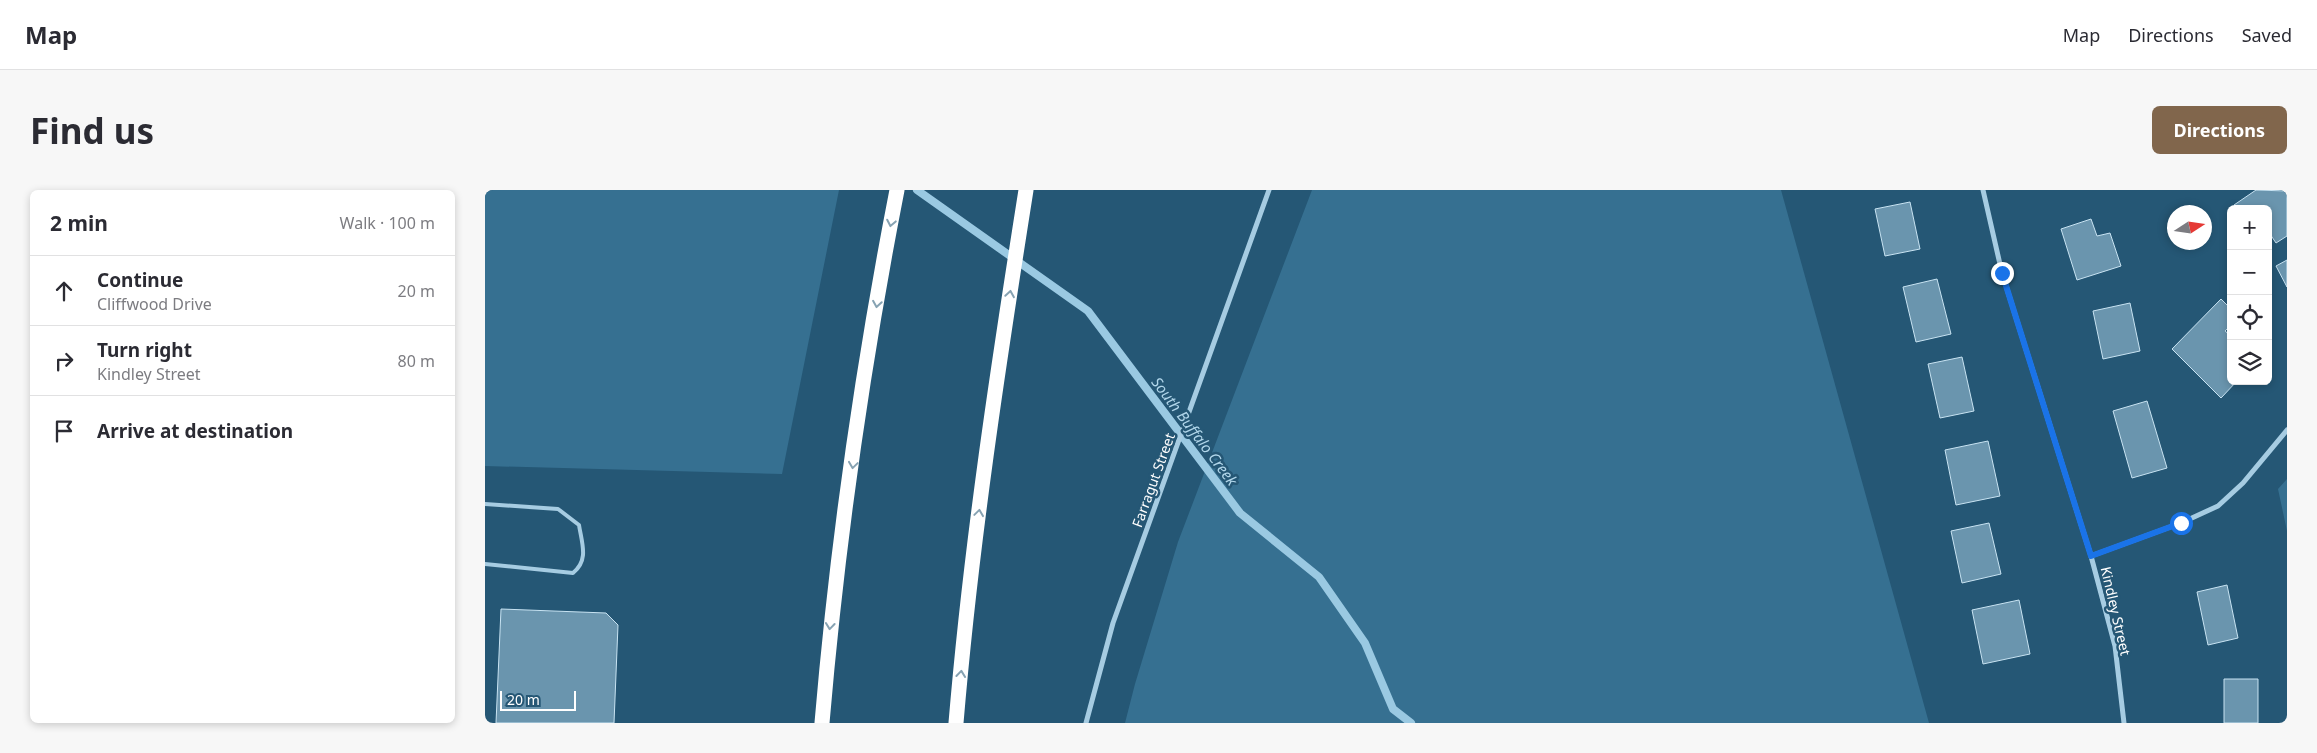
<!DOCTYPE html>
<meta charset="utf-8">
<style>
:root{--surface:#fff;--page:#f7f7f7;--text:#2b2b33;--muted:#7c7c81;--line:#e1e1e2;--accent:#81664c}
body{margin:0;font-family:"Noto Sans",sans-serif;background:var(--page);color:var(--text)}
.controls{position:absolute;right:15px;top:15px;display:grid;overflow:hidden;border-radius:8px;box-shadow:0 2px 8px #0003}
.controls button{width:45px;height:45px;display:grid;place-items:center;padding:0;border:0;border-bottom:1px solid var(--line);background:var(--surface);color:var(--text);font:25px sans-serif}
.compass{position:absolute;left:1682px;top:15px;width:45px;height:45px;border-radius:50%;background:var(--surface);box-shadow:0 2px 8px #0003;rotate:78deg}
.scale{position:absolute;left:15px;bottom:12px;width:76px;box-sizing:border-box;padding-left:5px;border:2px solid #fff;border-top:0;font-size:14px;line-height:18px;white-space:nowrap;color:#fff;-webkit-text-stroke:4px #255775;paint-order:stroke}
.stop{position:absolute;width:15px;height:15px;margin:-11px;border:4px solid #1a73e8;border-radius:50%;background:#fff}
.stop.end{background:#1a73e8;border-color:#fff;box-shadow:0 1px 5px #0008}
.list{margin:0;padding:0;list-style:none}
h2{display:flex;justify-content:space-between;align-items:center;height:65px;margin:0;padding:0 20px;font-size:21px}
h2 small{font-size:16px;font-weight:400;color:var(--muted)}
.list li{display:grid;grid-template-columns:32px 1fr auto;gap:15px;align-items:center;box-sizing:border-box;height:70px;padding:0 20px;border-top:1px solid var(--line)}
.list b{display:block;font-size:19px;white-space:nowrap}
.list p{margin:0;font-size:16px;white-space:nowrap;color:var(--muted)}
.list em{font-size:16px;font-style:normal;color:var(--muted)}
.icon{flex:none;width:28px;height:28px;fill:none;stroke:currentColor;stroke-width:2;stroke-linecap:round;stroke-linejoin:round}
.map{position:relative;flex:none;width:1802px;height:533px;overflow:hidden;border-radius:8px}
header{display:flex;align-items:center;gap:30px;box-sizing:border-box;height:70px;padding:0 25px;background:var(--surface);border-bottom:1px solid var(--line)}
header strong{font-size:24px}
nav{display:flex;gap:28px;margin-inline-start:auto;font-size:18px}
.intro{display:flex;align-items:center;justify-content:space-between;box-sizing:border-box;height:120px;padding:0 30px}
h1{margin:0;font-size:35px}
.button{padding:12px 22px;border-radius:8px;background:var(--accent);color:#fff;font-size:18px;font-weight:700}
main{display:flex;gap:30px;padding:0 30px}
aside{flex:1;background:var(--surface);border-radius:8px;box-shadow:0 2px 8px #0003}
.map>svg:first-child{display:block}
.green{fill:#367091}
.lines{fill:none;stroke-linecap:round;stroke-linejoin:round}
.stream{stroke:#9ac9e2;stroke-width:8}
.building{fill:#6a95ae;stroke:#c8e3f2}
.lane{stroke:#a6cce2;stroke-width:4}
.street{stroke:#a6cce2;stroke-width:5}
.highway{stroke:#fff;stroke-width:15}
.oneway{stroke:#87a3b3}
.route{stroke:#1a73e8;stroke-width:6}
.labels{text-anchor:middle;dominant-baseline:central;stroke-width:5;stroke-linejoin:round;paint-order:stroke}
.street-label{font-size:14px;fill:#fff;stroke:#255775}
.water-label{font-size:15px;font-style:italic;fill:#b1d6ea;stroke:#255775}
</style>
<header>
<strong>Map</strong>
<nav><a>Map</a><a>Directions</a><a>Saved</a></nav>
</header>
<div class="intro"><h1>Find us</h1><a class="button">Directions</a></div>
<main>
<aside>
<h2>2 min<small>Walk · 100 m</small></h2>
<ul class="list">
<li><svg class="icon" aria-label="ahead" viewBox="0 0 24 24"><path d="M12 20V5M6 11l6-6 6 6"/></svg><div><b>Continue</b><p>Cliffwood Drive</p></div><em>20 m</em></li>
<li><svg class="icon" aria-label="right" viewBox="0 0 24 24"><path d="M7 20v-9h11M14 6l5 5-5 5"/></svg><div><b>Turn right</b><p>Kindley Street</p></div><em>80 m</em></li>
<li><svg class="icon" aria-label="arrive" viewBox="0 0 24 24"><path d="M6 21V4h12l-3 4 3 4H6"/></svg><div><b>Arrive at destination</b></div></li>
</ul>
</aside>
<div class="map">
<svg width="1802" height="533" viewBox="0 0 1802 533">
<rect width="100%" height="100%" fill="#255775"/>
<path class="green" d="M0 0H354L297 284 0 276Z
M827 0H1296L1444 533H640L650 494 693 352Z
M1802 289V341L1793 299Z"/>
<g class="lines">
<path class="stream" d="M432 0 603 121 755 323 834 387 880 453 908 519 926 533"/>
</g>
<path class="building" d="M1771 0 1802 1V46L1791 53 1783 41V19H1752L1749 15Z
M1425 12 1435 59 1400 66 1390 19Z
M1606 29 1612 46 1625 43 1636 76 1592 90 1576 39Z
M1802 70V97L1791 76Z
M1452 89 1466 144 1431 152 1418 97Z
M1736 109 1746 119V135L1740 141 1746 146V191H1752L1736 208 1687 159Z
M1645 113 1655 161 1618 169 1608 121Z
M1477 167 1489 221 1455 228 1443 174Z
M1662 211 1682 278 1647 288 1628 221Z
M1503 251 1515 306 1471 315 1460 260Z
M1504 333 1516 384 1477 393 1466 341Z
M1742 395 1753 448 1723 455 1712 402Z
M1534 410 1545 464 1498 474 1487 420Z
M16 419 121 423 133 435 129 533H11Z
M1739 489H1773V533H1739Z"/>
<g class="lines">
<path class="lane" d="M0 314 73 319 94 335C97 354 104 370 88 383L0 374"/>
<path class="street" d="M1498 0 1517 83 1606 366 1630 456 1639 533
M1606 366 1696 333 1733 316 1758 293 1802 240
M601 533 628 433 784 0"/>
<path class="highway" d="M337 533C352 356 378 174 412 0
M471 533C486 354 513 177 541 0"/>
</g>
<defs><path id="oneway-chevron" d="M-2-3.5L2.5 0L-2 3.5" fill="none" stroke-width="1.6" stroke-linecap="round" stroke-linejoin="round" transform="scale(1.25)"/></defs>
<g class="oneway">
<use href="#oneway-chevron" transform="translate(406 33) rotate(101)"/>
<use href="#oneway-chevron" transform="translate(525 104) rotate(-81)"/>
<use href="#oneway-chevron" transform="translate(392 114) rotate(99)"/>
<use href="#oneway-chevron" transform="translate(368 275) rotate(98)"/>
<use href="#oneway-chevron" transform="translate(494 323) rotate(-82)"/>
<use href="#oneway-chevron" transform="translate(345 436) rotate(96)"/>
<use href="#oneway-chevron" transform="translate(476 484) rotate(-84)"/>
</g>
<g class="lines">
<path class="route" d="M1517 83 1606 366 1696 333"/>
</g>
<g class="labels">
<g class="street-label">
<text transform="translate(668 290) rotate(-70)">Farragut Street</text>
<text transform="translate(1631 421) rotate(77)">Kindley Street</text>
</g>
<g class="water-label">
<text transform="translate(710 241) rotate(53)">South Buffalo Creek</text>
</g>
</g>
</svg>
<div class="controls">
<button>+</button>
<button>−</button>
<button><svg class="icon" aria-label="locate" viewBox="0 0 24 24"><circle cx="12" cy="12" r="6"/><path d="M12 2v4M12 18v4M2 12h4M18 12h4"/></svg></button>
<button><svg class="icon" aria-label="layers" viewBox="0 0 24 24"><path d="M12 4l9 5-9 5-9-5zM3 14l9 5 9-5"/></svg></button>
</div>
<svg class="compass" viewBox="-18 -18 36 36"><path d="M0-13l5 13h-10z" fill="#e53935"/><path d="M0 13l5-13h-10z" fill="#7c7c81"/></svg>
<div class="scale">20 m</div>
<div class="stop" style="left:1696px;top:333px"></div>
<div class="stop end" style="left:1517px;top:83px"></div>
</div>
</main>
